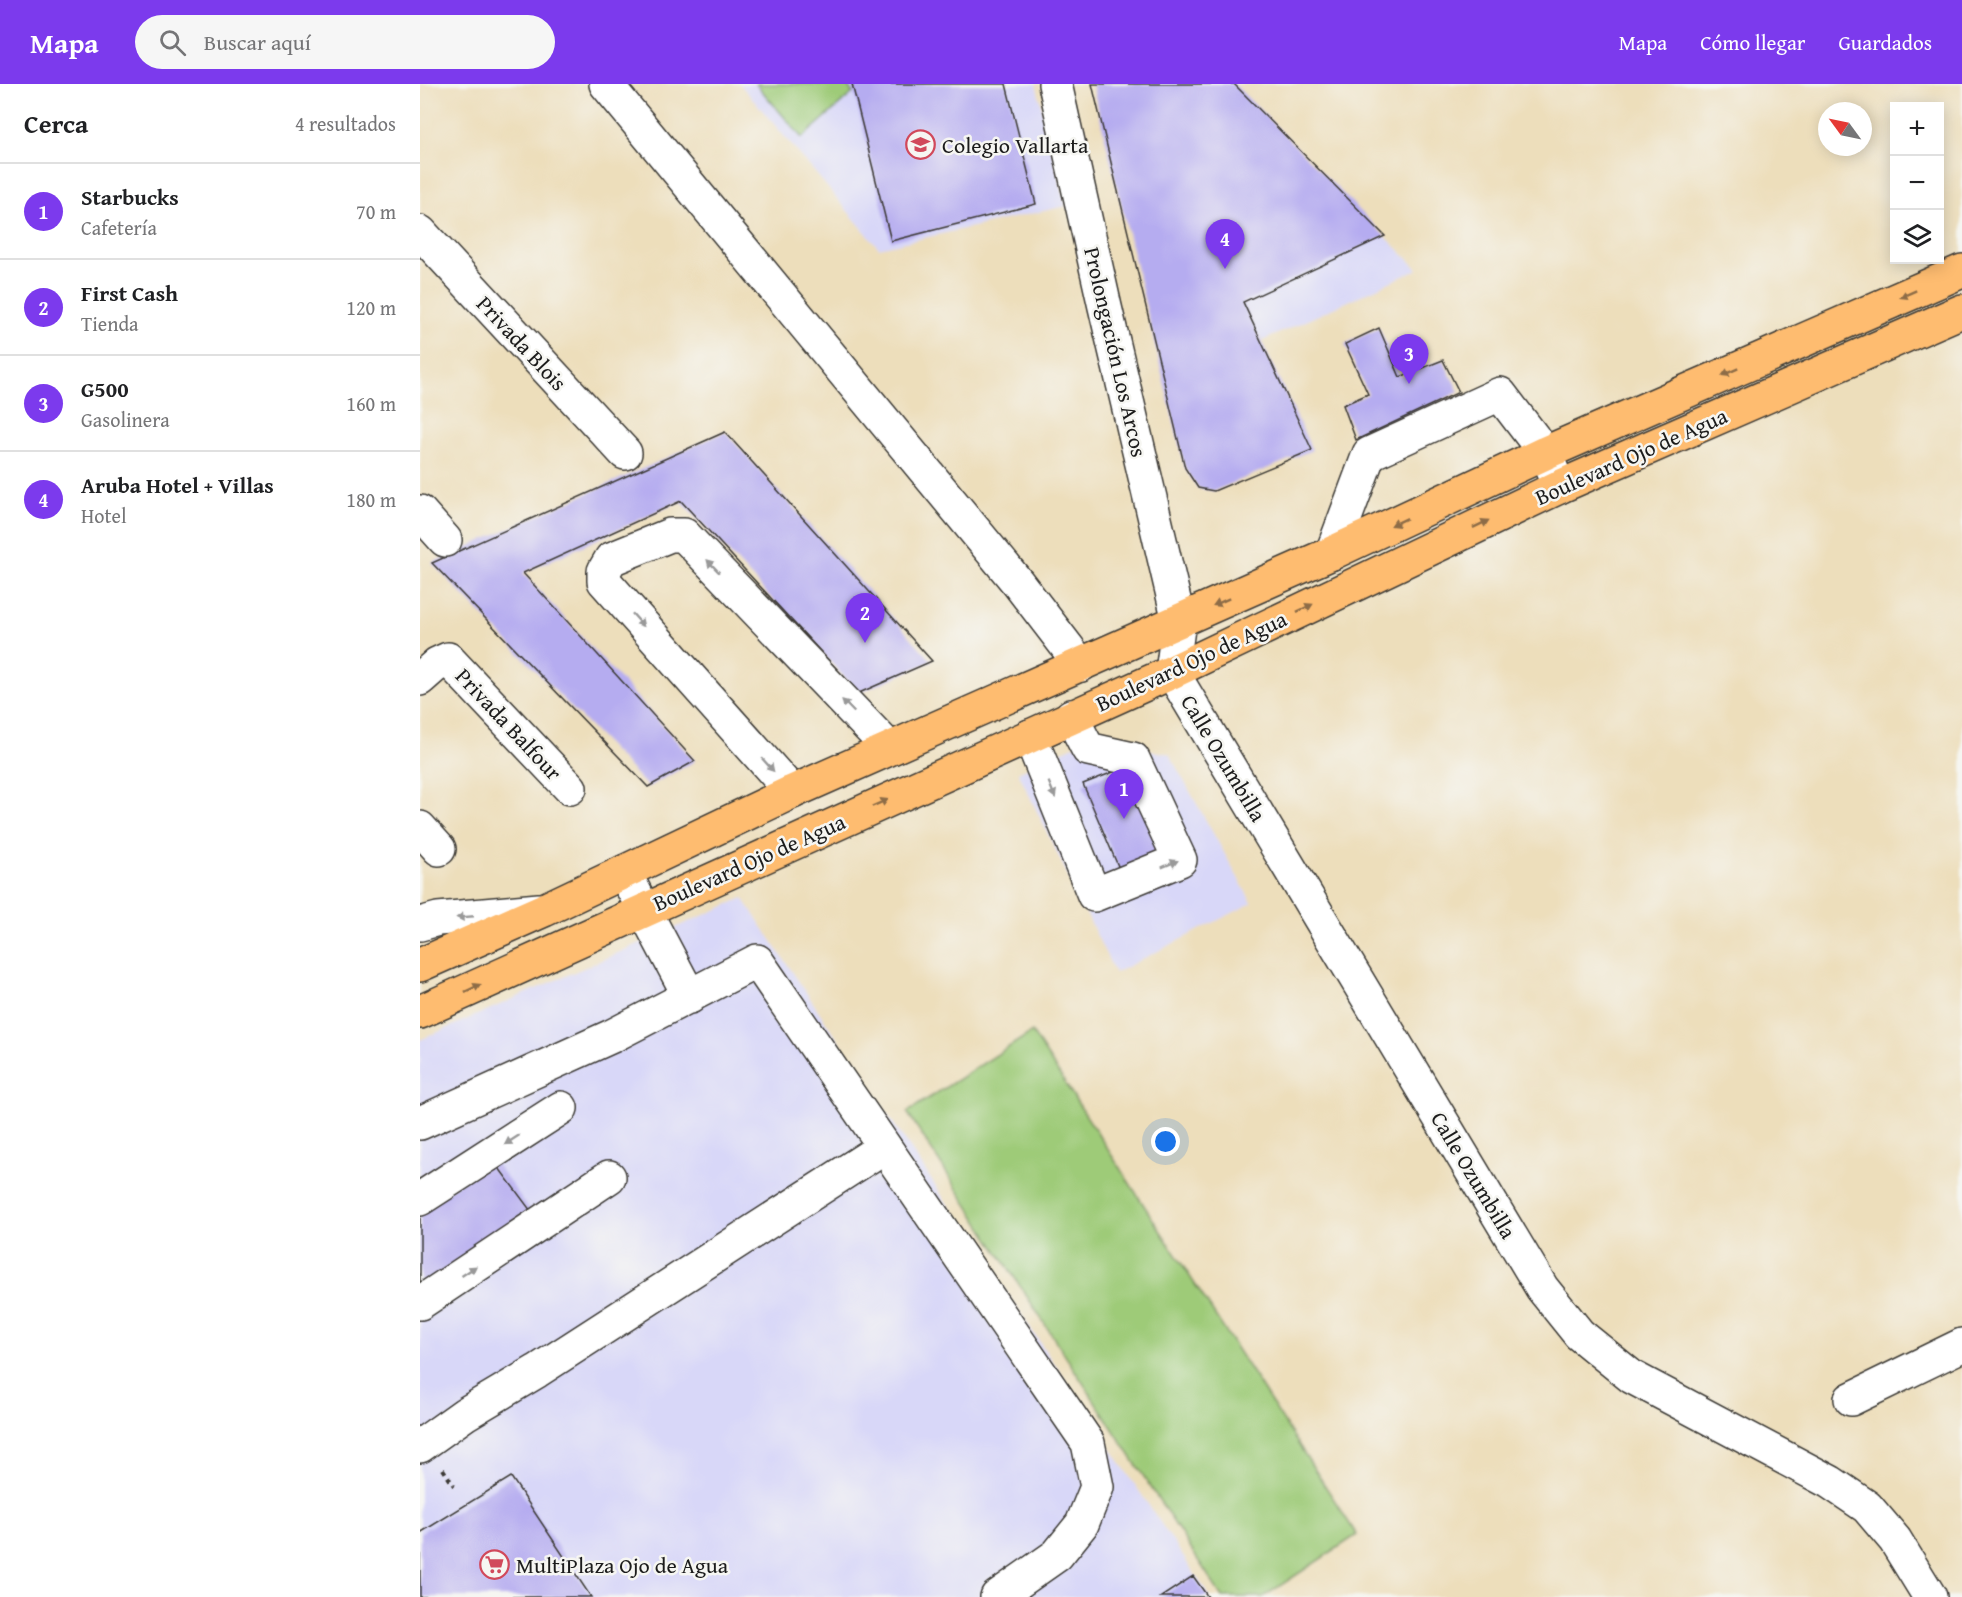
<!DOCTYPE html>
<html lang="es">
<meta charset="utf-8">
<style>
:root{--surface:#fff;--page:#f6f6f6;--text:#202124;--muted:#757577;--line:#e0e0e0;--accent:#7c3aed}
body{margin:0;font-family:"Gentium Book Plus",serif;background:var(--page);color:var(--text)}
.controls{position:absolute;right:18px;top:18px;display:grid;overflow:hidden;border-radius:0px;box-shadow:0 3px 15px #0003}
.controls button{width:54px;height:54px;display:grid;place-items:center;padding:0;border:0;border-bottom:2px solid var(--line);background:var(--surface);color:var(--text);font:30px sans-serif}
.compass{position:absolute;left:1398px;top:18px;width:54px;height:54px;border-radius:50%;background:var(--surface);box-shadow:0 3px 15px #0003;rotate:303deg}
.you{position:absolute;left:746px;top:1058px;width:21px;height:21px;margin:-15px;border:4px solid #fff;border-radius:50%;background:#1a73e8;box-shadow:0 0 0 9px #1a73e833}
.badge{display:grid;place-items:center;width:39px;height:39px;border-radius:50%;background:var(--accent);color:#fff;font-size:20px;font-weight:700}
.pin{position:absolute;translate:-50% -50px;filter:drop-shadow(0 2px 3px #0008)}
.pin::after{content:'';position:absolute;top:32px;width:21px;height:18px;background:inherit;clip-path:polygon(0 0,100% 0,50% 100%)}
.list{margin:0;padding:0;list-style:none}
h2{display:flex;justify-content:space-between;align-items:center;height:78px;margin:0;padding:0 24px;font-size:26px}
h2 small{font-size:20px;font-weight:400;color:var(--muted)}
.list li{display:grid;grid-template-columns:39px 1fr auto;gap:18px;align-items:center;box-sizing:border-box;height:96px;padding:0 24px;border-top:2px solid var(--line)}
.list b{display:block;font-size:22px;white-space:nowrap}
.list p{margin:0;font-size:20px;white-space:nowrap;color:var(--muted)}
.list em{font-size:20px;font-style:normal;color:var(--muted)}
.icon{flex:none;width:33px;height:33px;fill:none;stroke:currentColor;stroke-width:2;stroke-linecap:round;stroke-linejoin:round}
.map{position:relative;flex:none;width:1542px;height:1513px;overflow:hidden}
header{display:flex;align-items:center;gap:36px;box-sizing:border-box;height:84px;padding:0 30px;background:var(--accent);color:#fff}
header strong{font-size:28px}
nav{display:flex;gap:33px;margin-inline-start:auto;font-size:21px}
.search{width:420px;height:54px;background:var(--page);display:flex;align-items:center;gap:15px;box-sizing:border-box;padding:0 21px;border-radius:33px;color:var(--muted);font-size:22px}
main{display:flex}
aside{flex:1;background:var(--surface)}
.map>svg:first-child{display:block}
.built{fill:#d8d7f8}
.green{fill:#9ecb78;stroke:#5d744a;stroke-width:1.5}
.building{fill:#b5acf0}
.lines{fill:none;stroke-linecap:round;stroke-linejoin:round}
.minor-casing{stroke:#3b3934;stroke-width:36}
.major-casing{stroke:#3b3934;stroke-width:36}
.path{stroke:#3b3934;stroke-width:4;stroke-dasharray:4.5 4.5;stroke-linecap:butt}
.minor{stroke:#fff;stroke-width:33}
.major{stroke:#febc70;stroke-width:33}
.oneway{fill:#8d6c46}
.oneway2{fill:#999}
.labels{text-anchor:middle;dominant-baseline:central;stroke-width:5;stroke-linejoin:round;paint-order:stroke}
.poi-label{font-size:22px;fill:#1c1c1c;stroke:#f6f6f2;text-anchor:start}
.street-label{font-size:22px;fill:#1c1c1c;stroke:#f6f6f2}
</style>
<header>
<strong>Mapa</strong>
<div class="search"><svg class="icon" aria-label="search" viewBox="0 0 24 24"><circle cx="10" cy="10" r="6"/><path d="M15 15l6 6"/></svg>Buscar aquí</div>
<nav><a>Mapa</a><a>Cómo llegar</a><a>Guardados</a></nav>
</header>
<main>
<aside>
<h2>Cerca<small>4 resultados</small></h2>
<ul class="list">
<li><span class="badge">1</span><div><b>Starbucks</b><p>Cafetería</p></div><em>70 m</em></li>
<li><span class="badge">2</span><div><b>First Cash</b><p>Tienda</p></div><em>120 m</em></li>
<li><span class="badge">3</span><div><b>G500</b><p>Gasolinera</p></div><em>160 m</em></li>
<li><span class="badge">4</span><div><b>Aruba Hotel + Villas</b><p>Hotel</p></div><em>180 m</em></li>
</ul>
</aside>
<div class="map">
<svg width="1542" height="1513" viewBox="0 0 1542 1513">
<rect width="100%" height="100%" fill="#f6f6f2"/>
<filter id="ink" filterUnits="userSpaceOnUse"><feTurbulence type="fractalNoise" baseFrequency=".0167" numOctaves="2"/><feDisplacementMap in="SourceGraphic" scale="12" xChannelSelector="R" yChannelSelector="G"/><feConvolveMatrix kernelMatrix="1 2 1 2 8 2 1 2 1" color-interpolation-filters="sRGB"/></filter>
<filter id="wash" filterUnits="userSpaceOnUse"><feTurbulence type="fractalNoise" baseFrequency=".008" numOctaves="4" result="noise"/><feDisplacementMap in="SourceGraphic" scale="24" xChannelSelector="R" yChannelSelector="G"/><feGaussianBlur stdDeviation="1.35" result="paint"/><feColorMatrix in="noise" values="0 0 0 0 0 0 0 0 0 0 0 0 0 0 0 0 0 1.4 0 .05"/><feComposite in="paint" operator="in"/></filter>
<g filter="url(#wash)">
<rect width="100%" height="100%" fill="#eddebb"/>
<path class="built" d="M320 0H616L646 122 459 164Z
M965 152 998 185 842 257 823 218Z
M669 655 749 670 832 819 695 889 598 688Z
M323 814 790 1513H0V956Z"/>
<path class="green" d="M336 0H426L433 9 382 54Z
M612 948 937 1451 843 1513H802L487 1028Z"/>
<g id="blocks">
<path class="building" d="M432 0H586L616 120 471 157Z
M672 0H814L965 152 823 218 892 366 794 407 778 404 765 384Z
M959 244 980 293 1023 276 1039 308 936 356 923 321 948 310 925 260Z
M305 348 512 577 439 609 261 417 103 489 275 677 228 703 12 479Z
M706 683 747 771 701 789 663 700Z
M73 1076 111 1127 0 1206V1127Z
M91 1393 171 1513H0V1449Z
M773 1492 788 1513H741Z"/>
</g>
</g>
<g filter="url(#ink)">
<use href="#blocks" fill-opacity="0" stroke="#3b3934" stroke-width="1.5"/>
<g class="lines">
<defs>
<path id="minor" d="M186 0 598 499 661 581
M635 0 685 223 759 537 752 588 1122 1204 1159 1250 1212 1293 1410 1398 1447 1423 1475 1456 1510 1513
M0 148 205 369
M0 428 25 456
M912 469 949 370 1080 310 1125 369 1139 403
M0 595 17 580 28 575 150 704
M610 652 674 811 760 776 713 675 668 665 651 632
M372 708 184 497V487L191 475 250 451H264L469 664
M0 744 19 765
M204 788 270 913
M0 840 18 835 119 826
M0 1039 192 952 337 877 668 1359 677 1403 662 1440 637 1471 577 1513
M0 1115 141 1024
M0 1219 189 1093
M1431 1315 1542 1261
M0 1362 45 1330 117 1287 464 1063"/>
<path id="major" d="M0 881 124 826 372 708 912 469 1125 369 1542 187
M0 928 752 588 1139 403 1542 227"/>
</defs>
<use href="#minor" class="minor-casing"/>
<use href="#major" class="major-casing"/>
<path class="path" d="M23 1385 34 1402"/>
<use href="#minor" class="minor"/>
<use href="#major" class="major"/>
</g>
<defs><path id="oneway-solid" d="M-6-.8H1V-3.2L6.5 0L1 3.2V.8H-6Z" transform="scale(1.5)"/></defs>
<g class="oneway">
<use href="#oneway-solid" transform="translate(1488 210) rotate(156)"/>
<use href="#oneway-solid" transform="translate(1310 288) rotate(156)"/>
<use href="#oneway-solid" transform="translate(979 438) rotate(155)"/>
<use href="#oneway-solid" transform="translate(1061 440) rotate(-26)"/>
<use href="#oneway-solid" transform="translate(801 518) rotate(156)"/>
<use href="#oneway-solid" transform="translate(885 524) rotate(-26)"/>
<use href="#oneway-solid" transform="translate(460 719) rotate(-24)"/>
<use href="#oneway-solid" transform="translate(53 904) rotate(-25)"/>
</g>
<g class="oneway2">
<use href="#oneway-solid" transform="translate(293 482) rotate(-134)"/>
<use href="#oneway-solid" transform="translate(218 536) rotate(48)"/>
<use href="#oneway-solid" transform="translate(428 622) rotate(-134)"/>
<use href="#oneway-solid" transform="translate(348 681) rotate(48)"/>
<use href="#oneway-solid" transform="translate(632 706) rotate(68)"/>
<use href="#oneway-solid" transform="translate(750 780) rotate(-23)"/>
<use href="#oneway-solid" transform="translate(45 833) rotate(175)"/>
<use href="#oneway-solid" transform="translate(92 1056) rotate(147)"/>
<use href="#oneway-solid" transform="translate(49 1187) rotate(-34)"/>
</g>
</g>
<defs>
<symbol id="school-ring" viewBox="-11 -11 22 22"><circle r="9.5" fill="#f6f6f2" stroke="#d1495b" stroke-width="1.5"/><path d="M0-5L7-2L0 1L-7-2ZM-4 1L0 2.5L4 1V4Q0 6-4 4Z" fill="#d1495b"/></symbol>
<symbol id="supermarket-ring" viewBox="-11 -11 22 22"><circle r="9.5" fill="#f6f6f2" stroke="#d1495b" stroke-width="1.5"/><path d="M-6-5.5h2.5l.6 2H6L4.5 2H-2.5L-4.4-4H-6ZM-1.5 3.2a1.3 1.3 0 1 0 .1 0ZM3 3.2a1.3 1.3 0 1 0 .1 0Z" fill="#d1495b"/></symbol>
</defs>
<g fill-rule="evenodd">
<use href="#school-ring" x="484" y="44" width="33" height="33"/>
<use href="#supermarket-ring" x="58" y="1464" width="33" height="33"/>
</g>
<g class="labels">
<g class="poi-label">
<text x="522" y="61">Colegio Vallarta</text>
<text x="96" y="1481">MultiPlaza Ojo de Agua</text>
</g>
<g class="street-label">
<text transform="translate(102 259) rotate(47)">Privada Blois</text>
<text transform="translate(696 268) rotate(77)">Prolongación Los Arcos</text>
<text transform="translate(1211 372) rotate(-24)">Boulevard Ojo de Agua</text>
<text transform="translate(771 577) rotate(-25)">Boulevard Ojo de Agua</text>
<text transform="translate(89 640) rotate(47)">Privada Balfour</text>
<text transform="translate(804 674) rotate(59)">Calle Ozumbilla</text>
<text transform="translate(329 778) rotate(-24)">Boulevard Ojo de Agua</text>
<text transform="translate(1054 1091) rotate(59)">Calle Ozumbilla</text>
</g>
</g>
</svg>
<div class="controls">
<button>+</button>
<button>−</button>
<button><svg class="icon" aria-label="layers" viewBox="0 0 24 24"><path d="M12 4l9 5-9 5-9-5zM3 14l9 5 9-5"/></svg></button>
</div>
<svg class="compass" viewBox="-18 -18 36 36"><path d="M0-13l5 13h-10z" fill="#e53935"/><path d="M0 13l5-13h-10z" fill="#757577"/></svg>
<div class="you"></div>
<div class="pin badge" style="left:704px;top:735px">1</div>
<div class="pin badge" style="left:445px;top:559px">2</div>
<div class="pin badge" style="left:989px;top:300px">3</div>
<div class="pin badge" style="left:805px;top:185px">4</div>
</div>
</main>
